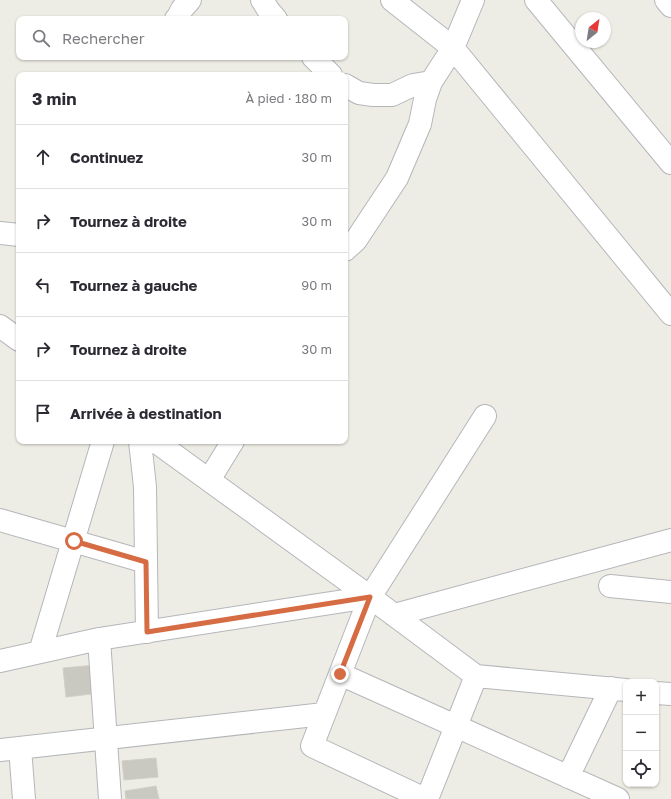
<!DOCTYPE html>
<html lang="fr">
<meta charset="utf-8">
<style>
:root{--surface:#fff;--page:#f2f2f3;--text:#2b2b33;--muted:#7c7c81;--line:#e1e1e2}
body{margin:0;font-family:"Golos Text",sans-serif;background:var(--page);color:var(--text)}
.controls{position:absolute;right:12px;bottom:12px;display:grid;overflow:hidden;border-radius:8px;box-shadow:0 1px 3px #0004}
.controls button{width:36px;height:36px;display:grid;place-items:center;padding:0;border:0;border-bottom:1px solid var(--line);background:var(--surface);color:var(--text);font:20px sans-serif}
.compass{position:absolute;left:575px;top:12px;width:36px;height:36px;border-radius:50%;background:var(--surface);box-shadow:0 1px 3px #0004;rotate:30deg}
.stop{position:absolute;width:12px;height:12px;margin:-9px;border:3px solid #d66c43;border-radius:50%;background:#fff}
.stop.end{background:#d66c43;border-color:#fff;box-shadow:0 1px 4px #0008}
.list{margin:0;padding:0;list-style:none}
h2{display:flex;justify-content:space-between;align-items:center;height:52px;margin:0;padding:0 16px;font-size:17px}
h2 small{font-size:13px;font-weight:400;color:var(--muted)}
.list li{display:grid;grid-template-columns:26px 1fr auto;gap:12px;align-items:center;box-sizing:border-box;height:64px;padding:0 16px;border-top:1px solid var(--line)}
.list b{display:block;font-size:15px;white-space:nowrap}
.list em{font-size:13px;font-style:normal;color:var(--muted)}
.icon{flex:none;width:22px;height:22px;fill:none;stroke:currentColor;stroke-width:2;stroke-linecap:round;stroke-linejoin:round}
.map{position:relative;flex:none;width:671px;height:799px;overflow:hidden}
.search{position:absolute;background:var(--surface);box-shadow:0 1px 3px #0004;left:16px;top:16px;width:332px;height:44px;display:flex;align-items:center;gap:10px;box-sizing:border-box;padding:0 14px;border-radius:8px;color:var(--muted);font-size:15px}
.panel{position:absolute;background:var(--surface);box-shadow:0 1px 3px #0004;left:16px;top:72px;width:332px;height:372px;border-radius:8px}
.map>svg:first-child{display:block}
.building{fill:#c9c8c1;stroke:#d1d0c4}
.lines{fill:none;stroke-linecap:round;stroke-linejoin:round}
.minor-casing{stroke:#b5b6ba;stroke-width:24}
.minor{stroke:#fff;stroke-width:22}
.route{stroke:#d66c43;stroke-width:5}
</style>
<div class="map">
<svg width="671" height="799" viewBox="0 0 671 799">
<rect width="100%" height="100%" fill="#edede5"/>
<path class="building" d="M96 665 100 693 66 697 63 668Z
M156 758 158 777 124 780 122 761Z
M156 786 159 799H126L125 791Z"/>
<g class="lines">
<defs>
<path id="minor" d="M262 0 269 11 276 19
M392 0 453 48 671 314
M536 0 671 163
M666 0 671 6
M176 19 178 17 182 9 190 0
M313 57 331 75
M345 85 359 93 373 95H392L413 85 431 82
M0 233 19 235
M345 250 356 240 397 178 420 124 425 99 431 82 453 48 473 0
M0 326 19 340
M140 441 145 487 147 632
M155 441 370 597 476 676 626 690
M209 480 233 441
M0 520 146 562
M610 586 671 592
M394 615 671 540
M99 639 110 799
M40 652 103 441
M0 661 99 639 370 597
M340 674 618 799
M656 693 671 694
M20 748 24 799
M0 750 324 714
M568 777 611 688
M425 799 312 746 370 597 485 416
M427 799 476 676"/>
</defs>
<use href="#minor" class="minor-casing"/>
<use href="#minor" class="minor"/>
</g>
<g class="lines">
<path class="route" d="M74 541 146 562 147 632 370 597 340 674"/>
</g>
</svg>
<div class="controls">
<button>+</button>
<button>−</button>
<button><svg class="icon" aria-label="locate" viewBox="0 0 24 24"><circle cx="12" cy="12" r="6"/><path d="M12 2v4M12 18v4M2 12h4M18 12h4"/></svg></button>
</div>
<svg class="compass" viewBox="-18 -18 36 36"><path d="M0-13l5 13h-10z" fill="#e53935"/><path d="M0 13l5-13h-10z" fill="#7c7c81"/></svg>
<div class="stop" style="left:74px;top:541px"></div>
<div class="stop end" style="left:340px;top:674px"></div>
<div class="search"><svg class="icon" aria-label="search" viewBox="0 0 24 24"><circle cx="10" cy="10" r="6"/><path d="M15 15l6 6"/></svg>Rechercher</div>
<section class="panel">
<h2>3 min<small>À pied · 180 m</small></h2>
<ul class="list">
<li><svg class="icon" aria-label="ahead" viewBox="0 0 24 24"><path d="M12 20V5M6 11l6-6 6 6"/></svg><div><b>Continuez</b></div><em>30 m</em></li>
<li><svg class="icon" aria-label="right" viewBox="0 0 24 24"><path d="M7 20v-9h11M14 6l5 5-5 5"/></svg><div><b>Tournez à droite</b></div><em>30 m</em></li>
<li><svg class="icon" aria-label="left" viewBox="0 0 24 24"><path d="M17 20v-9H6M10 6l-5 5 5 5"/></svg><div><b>Tournez à gauche</b></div><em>90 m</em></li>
<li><svg class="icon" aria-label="right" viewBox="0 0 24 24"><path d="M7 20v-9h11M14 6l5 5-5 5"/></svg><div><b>Tournez à droite</b></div><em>30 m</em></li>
<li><svg class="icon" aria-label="arrive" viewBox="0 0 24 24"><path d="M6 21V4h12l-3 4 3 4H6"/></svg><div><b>Arrivée à destination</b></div></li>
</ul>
</section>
</div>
